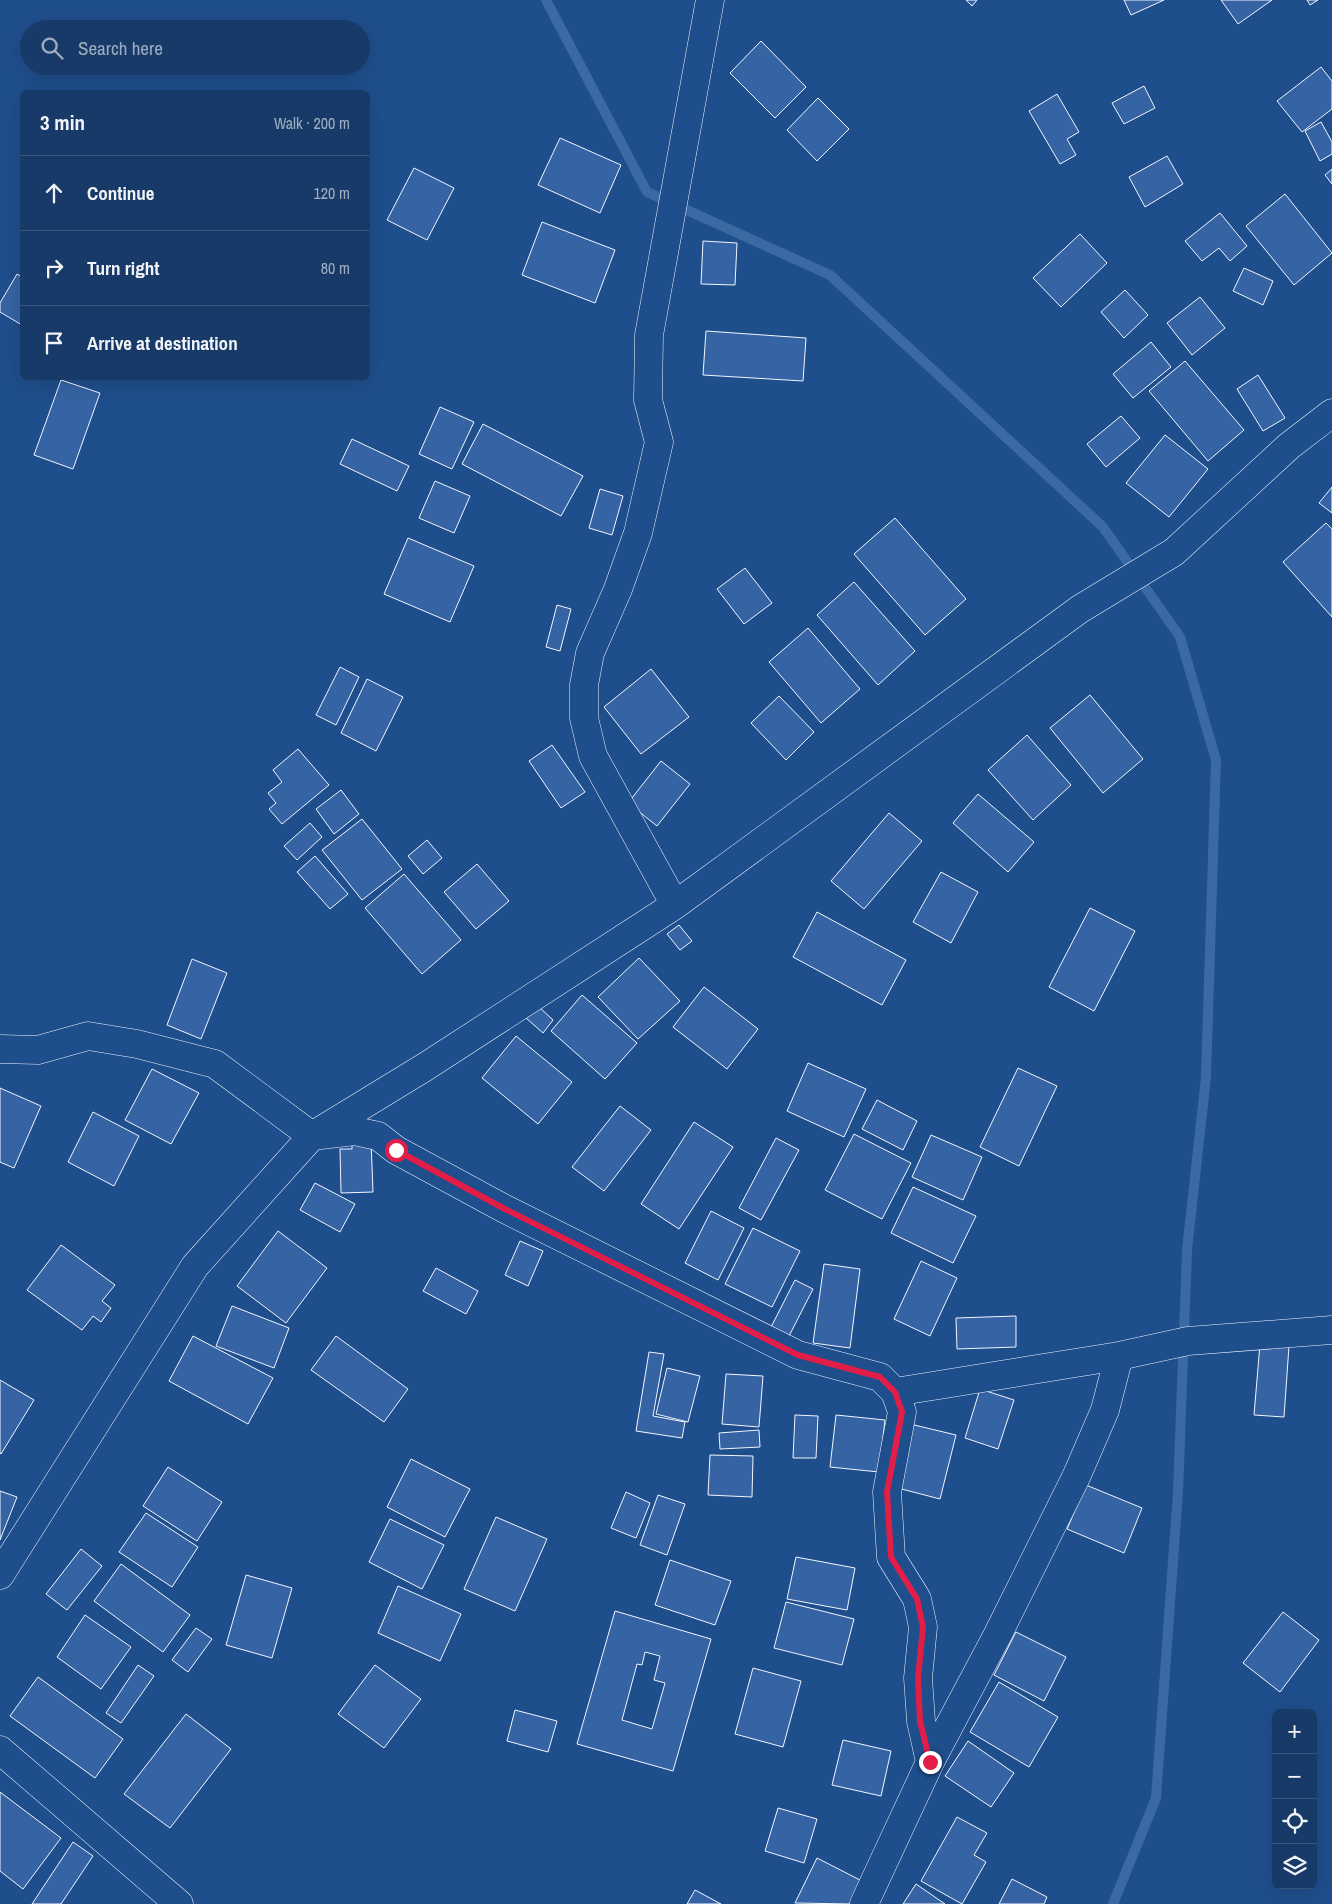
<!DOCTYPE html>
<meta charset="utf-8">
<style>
:root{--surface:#173a69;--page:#20416f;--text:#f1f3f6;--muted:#9eadc0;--line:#36547d}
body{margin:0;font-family:"Archivo Narrow",sans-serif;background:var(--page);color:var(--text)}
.controls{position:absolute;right:15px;bottom:15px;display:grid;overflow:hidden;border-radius:8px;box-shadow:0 5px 20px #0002}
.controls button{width:45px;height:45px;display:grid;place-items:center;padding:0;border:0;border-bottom:1px solid var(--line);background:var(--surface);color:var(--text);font:25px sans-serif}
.stop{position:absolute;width:15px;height:15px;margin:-11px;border:4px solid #e11d48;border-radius:50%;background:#fff}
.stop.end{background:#e11d48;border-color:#fff;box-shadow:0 1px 5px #0008}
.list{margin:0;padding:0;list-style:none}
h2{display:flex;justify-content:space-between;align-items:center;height:65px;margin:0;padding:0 20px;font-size:21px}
h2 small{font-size:16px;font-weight:400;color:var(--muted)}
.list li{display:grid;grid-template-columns:32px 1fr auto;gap:15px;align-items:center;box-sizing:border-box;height:75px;padding:0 20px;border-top:1px solid var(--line)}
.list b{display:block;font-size:19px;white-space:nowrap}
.list em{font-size:16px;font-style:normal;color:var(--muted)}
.icon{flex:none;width:28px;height:28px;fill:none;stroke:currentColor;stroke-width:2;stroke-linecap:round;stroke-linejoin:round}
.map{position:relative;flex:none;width:1332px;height:1904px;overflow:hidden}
.search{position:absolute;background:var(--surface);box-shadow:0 5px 20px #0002;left:20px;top:20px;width:350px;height:55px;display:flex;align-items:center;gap:12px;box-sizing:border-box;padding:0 18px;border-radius:28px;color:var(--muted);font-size:19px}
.panel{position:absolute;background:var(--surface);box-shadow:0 5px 20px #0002;left:20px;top:90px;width:350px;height:290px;border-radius:8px}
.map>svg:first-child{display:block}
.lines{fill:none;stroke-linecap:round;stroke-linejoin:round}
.stream{stroke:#3b69a3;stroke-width:10}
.building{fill:#3563a3;stroke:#f2f6ff;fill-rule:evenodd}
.minor-casing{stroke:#f2f6ff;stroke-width:29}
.minor{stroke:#1f4e8c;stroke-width:28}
.route{stroke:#e11d48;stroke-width:6}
</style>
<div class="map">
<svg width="1332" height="1904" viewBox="0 0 1332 1904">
<rect width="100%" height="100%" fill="#1f4e8c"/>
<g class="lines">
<path class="stream" d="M546 0 647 192 830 275 1103 527 1180 637 1216 760 1206 1077 1187 1250 1178 1492 1156 1798 1113 1904"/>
</g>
<path class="building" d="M966 0H977L972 6Z
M1124 0H1164L1131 15Z
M1221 0H1272L1238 24Z
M1307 0H1318L1310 5Z
M761 41 806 87 775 118 730 73Z
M1321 67 1332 81V109L1302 132 1277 101Z
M1144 86 1155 108 1124 124 1112 103Z
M1057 94 1079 132 1067 139 1076 155 1060 164 1029 111Z
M818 98 849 129 817 161 787 130Z
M1321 122 1332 142V154L1320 161 1305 131Z
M560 138 621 165 600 213 538 185Z
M1167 156 1183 184 1145 207 1129 177Z
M414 168 454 188 427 240 387 220Z
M1332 169V184L1325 175Z
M1285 194 1332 253 1294 285 1246 226Z
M1220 213 1247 246 1230 261 1219 248 1202 261 1185 241Z
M542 222 615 250 595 303 522 275Z
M1080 234 1107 263 1061 307 1033 278Z
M703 241 737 243 735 285 701 284Z
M1244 268 1273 281 1263 305 1233 291Z
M17 274 22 277V325L0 312V303Z
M1125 290 1148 315 1124 338 1101 312Z
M1200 297 1225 328 1192 355 1167 323Z
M706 331 806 338 803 381 703 375Z
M1151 342 1171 367 1133 398 1113 374Z
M1185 361 1244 430 1208 461 1149 391Z
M1258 375 1285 418 1263 431 1237 389Z
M61 380 100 393 73 469 34 455Z
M440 407 474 422 452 469 419 454Z
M1121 416 1140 438 1106 467 1087 444Z
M483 424 583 476 561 516 462 464Z
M1165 435 1208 469 1169 517 1126 483Z
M352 439 409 466 397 491 340 464Z
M435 481 470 496 454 533 419 518Z
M1332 487V513L1319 503Z
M600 489 623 496 612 535 589 528Z
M895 518 966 599 925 635 854 554Z
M1326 523 1332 529V617L1283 562Z
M408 538 474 566 450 622 384 594Z
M745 568 772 603 744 624 717 589Z
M854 582 915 651 878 685 817 615Z
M557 605 571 609 560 651 546 647Z
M808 628 860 689 821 723 769 662Z
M340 667 359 677 336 725 316 715Z
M651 669 689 717 641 754 604 707Z
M367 679 403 697 376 751 341 733Z
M1090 695 1143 759 1103 793 1050 728Z
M779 696 814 732 786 760 751 723Z
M1027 735 1071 785 1033 820 988 770Z
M552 745 585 792 561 808 529 761Z
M298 749 329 785 282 824 269 809 276 803 268 793 282 782 273 770Z
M661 761 690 784 657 826 628 803Z
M341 790 359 814 334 834 316 809Z
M978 794 1034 842 1008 872 953 823Z
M889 813 922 841 864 909 831 881Z
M362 819 402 869 362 900 322 850Z
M310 823 322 837 297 860 284 846Z
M427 840 442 858 423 874 408 856Z
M315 856 348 894 330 909 297 872Z
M477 864 509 901 476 929 444 892Z
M941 872 978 892 951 943 913 922Z
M404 874 461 940 422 974 365 908Z
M1090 908 1135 931 1094 1011 1049 987Z
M817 912 906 960 882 1005 793 957Z
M679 925 692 941 680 950 667 934Z
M639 958 680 1001 638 1039 598 997Z
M192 959 227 973 201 1039 167 1025Z
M704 987 758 1029 727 1069 673 1027Z
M582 995 637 1043 605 1079 551 1031Z
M538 1006 553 1020 543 1033 526 1018Z
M516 1036 572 1082 538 1124 482 1078Z
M808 1063 866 1089 844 1137 787 1111Z
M1018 1068 1057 1086 1019 1166 980 1147Z
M152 1069 199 1093 171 1144 125 1120Z
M0 1088 41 1106 14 1168 0 1162Z
M877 1100 917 1121 903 1150 862 1129Z
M620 1106 651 1130 604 1191 572 1167Z
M93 1112 139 1136 114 1186 68 1162Z
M694 1122 733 1147 679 1229 641 1204Z
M854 1134 911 1163 882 1219 825 1190Z
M931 1135 982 1157 963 1200 912 1177Z
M776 1138 799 1150 761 1220 739 1208Z
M371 1140 373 1192 341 1193 340 1149H352V1141Z
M315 1183 355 1204 340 1232 300 1210Z
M913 1187 976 1216 953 1263 891 1233Z
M711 1211 744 1228 718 1280 685 1263Z
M753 1228 800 1251 772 1307 725 1284Z
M278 1231 327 1268 286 1323 237 1286Z
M520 1241 543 1251 528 1286 505 1275Z
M61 1245 115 1285 102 1301 111 1308 101 1322 93 1316 82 1330 27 1290Z
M921 1261 957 1278 930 1336 894 1319Z
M824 1264 860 1269 850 1348 813 1343Z
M436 1268 478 1291 466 1314 423 1291Z
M795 1280 813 1289 787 1340 769 1331Z
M232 1306 289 1328 274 1368 216 1346Z
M1016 1316V1347L957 1349 956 1318Z
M193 1336 273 1378 248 1424 169 1381Z
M336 1336 408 1389 384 1422 311 1370Z
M1260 1344 1289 1346 1284 1417 1254 1415Z
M649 1352 664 1354 653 1416 685 1422 682 1438 636 1431Z
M667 1368 700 1376 688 1422 656 1414Z
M726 1374 763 1376 759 1427 722 1424Z
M0 1380 34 1400 1 1454 0 1453Z
M980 1389 1014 1400 998 1449 965 1438Z
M795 1415 818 1416 816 1458H793Z
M836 1415 885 1420 879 1472 830 1467Z
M910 1424 956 1435 940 1499 894 1487Z
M759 1430 760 1447 720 1449 719 1433Z
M710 1455 753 1456 752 1497 708 1495Z
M411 1459 470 1489 445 1537 387 1507Z
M168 1467 222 1502 197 1541 143 1506Z
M1086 1485 1142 1508 1124 1553 1067 1529Z
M0 1491 17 1497 0 1540Z
M626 1492 650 1503 636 1538 611 1528Z
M658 1495 685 1504 667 1555 640 1545Z
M146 1513 198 1547 172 1587 119 1552Z
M496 1517 547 1539 515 1611 464 1589Z
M390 1519 444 1545 422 1589 369 1562Z
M81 1549 102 1566 67 1610 46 1594Z
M796 1557 855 1568 847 1610 787 1599Z
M670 1560 731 1581 715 1625 655 1605Z
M121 1564 190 1615 163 1652 94 1601Z
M246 1575 292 1588 272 1658 226 1645Z
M398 1586 461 1614 440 1661 378 1633Z
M786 1602 854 1619 842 1665 774 1648Z
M615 1611 711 1639 673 1771 577 1744ZM645 1652 660 1656 654 1680 665 1683 652 1729 622 1720 637 1664 642 1665Z
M1283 1612 1319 1640 1280 1692 1243 1663Z
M85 1615 131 1647 101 1689 57 1657Z
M196 1628 212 1639 188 1672 172 1660Z
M1016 1632 1066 1657 1044 1701 994 1675Z
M138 1665 154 1676 121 1723 106 1713Z
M375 1665 421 1699 384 1748 338 1714Z
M753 1668 801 1681 783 1747 735 1734Z
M38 1677 123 1739 95 1778 10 1716Z
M999 1682 1058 1717 1029 1767 970 1732Z
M515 1710 557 1721 548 1752 507 1741Z
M186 1714 231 1749 170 1828 124 1794Z
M843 1740 891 1751 881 1796 832 1785Z
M968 1741 1014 1773 991 1807 945 1776Z
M0 1792 61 1838 23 1889 0 1871Z
M778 1808 817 1819 804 1863 765 1851Z
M957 1817 987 1833 974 1855 986 1862 962 1904 921 1881Z
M73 1842 93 1856 61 1904H32Z
M817 1858 862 1881 851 1904 795 1903Z
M1012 1879 1047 1897 1044 1904H999Z
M916 1884 945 1904H903Z
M695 1890 721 1904H687Z"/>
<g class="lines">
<defs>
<path id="minor" d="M675 905 593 756 584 718V685L590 653 618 589 638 533 659 442 648 400 649 335 710 0
M0 1049 38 1050 88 1036 137 1044 215 1064 312 1136 355 1131 378 1136 396 1150 503 1208 798 1355 880 1377 895 1392 902 1412 887 1492 891 1557 917 1599 923 1627 918 1678 921 1721 930 1762
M895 1392 1119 1356
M0 1575 195 1266 312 1136 425 1067 675 905 1080 609 1174 552 1289 446 1332 413
M0 1750 179 1904
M864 1904 930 1762 998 1634 1077 1475 1105 1410 1119 1356 1188 1341 1332 1330"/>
</defs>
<use href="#minor" class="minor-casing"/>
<use href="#minor" class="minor"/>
</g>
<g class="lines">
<path class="route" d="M396 1150 503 1208 798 1355 880 1377 895 1392 902 1412 887 1492 891 1557 917 1599 923 1627 918 1678 920 1721 930 1762"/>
</g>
</svg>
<div class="controls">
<button>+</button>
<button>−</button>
<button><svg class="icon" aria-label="locate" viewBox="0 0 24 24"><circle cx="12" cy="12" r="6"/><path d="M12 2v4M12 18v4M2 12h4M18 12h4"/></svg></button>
<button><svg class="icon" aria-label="layers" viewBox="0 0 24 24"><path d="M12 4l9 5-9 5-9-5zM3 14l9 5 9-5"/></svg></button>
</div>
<div class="stop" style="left:396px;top:1150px"></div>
<div class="stop end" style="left:930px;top:1762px"></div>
<div class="search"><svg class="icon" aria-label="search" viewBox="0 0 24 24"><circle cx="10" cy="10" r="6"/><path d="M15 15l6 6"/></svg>Search here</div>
<section class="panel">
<h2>3 min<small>Walk · 200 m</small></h2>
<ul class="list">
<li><svg class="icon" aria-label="ahead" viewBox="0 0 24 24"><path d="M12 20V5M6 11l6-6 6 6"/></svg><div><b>Continue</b></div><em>120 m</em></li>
<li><svg class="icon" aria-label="right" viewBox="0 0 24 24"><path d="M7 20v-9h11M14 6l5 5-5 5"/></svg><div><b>Turn right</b></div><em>80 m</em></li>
<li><svg class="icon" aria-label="arrive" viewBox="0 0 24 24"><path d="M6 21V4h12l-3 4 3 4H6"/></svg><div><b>Arrive at destination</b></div></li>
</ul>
</section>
</div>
